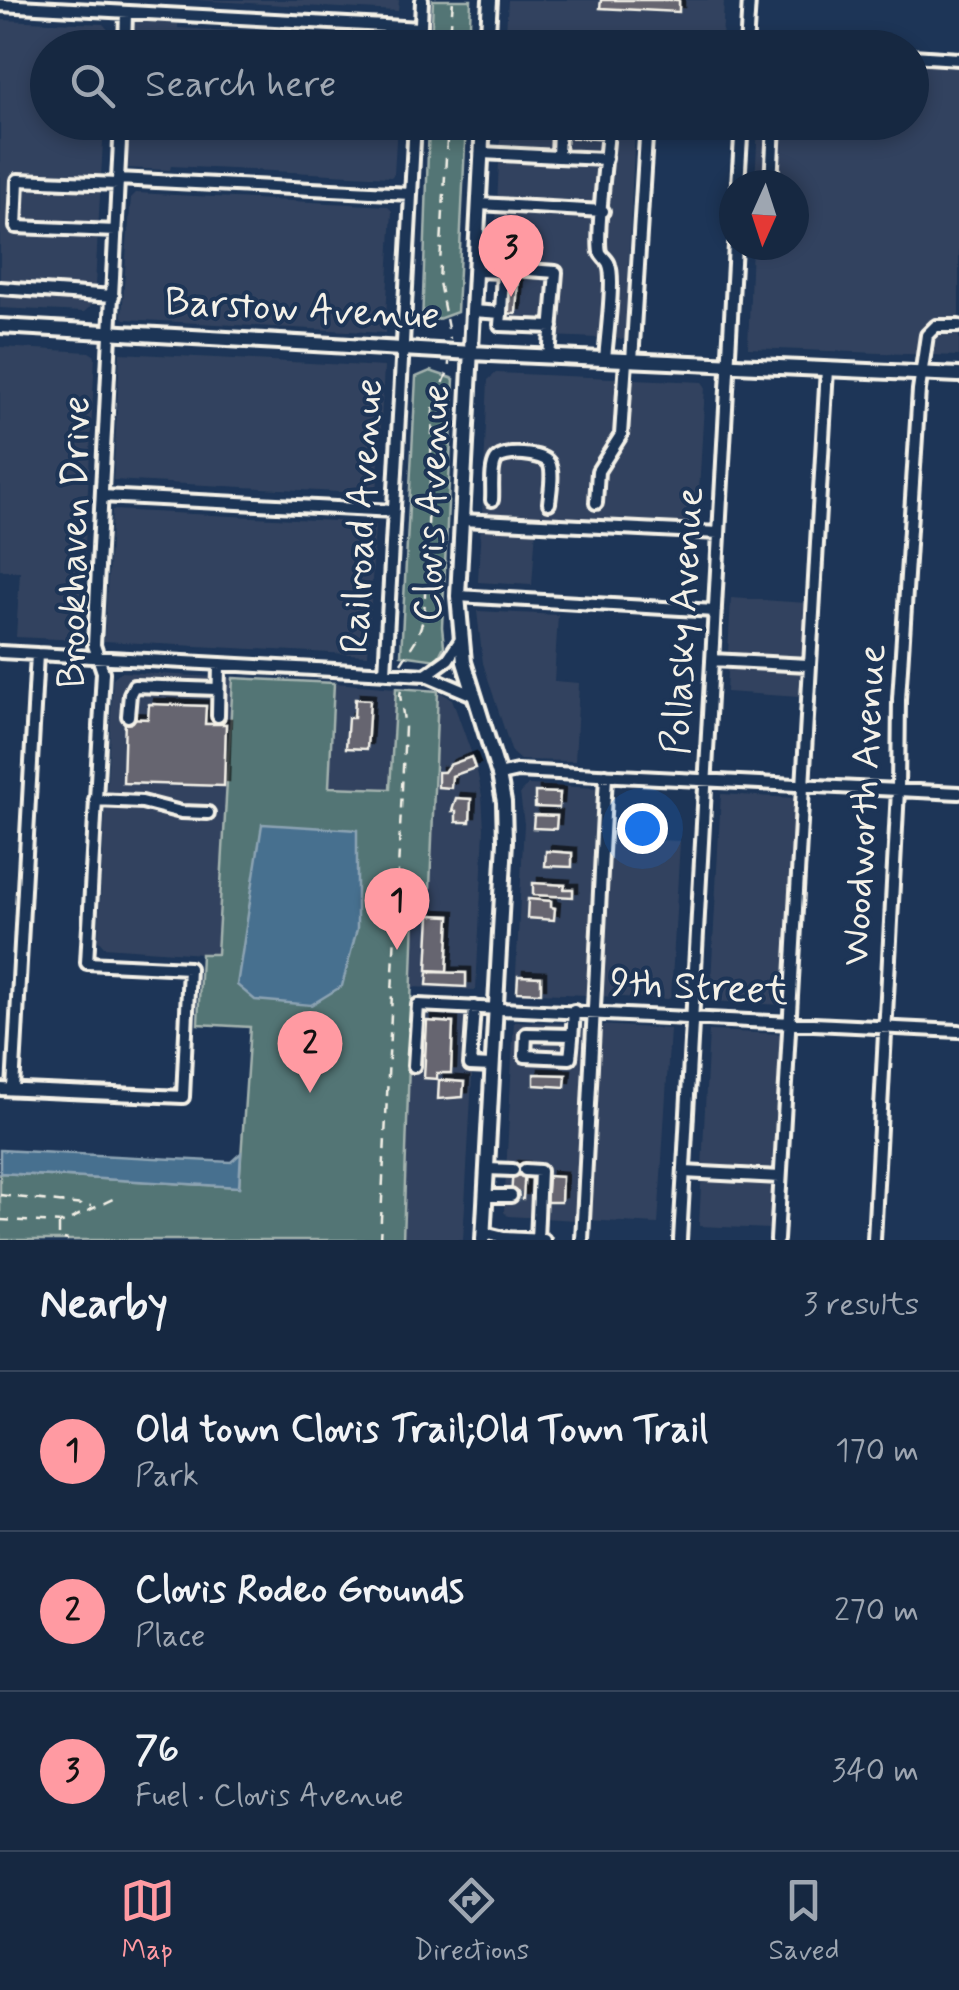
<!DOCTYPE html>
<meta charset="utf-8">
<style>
:root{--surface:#162841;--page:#1f3048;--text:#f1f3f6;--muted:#9ea6b1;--line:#35445a;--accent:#ff9aa2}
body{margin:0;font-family:Mynerve,sans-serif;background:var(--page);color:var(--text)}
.compass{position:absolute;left:719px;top:170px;width:90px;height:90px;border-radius:50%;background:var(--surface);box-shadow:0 5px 15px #0003;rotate:183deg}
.you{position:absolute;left:642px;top:828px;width:35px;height:35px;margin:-25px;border:8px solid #fff;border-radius:50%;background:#1a73e8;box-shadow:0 0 0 15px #1a73e833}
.badge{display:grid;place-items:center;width:65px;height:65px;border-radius:50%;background:var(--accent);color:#111;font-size:32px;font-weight:700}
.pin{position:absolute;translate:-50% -82px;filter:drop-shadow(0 2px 5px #0008)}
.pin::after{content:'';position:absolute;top:52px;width:35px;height:30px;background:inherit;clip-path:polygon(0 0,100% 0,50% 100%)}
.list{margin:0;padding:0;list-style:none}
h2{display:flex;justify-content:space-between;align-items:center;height:130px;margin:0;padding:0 40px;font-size:42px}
h2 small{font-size:32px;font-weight:400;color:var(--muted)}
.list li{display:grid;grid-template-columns:65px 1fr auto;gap:30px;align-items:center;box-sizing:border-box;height:160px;padding:0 40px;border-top:2px solid var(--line)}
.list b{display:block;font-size:38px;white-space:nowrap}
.list p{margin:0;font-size:32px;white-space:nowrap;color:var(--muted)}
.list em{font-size:32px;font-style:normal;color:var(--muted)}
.icon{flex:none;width:55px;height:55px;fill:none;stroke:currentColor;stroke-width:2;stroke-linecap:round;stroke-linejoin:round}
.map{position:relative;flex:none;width:959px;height:1240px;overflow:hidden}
.search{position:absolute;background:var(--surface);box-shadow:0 5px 15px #0003;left:30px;right:30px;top:30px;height:110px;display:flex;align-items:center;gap:25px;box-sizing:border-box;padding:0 35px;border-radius:55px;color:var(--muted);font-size:38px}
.sheet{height:610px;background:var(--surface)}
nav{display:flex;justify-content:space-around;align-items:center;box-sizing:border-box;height:140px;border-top:2px solid var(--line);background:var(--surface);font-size:28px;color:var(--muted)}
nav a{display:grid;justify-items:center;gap:5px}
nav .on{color:var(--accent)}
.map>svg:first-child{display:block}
.built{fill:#33435e}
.green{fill:#527474;stroke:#a3b2ae;stroke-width:2.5}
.water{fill:#476f8f;stroke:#8ca3b3;stroke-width:2.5}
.building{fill:#666570;stroke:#f4f1e8;stroke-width:2.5;filter:url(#shadow)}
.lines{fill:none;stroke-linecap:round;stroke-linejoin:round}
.minor-tunnel{stroke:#3d516d;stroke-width:10;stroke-dasharray:10 5;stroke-linecap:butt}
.minor-casing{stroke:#f4f1e8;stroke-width:18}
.major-casing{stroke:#f4f1e8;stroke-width:20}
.path{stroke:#f4f1e8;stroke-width:2.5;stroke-dasharray:10 8;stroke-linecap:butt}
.minor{stroke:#1d3557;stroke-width:10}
.major{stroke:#1d3557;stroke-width:12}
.labels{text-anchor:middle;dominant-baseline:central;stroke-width:8;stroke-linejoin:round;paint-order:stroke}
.street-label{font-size:40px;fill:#f4f1e8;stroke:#1d3557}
</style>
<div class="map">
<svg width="959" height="1240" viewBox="0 0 959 1240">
<defs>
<filter id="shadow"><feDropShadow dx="5" dy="-5" stdDeviation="0" flood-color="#0009"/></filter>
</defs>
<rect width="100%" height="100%" fill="#1d3557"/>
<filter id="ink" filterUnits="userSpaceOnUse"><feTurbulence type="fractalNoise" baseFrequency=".01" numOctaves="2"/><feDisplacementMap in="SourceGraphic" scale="20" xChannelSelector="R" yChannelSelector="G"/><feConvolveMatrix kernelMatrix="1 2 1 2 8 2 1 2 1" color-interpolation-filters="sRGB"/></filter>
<g filter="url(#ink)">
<path class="built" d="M193 0H399L398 11Z
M508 0H724L722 41 642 37 639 38 638 47 505 48Z
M0 20 103 24 110 32 109 47 48 48V122L104 123 94 303 84 312 0 308Z
M134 21 178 24V28L394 40 401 47H133Z
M912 61 959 64V356L748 348 752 245H794V185H755L758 123 912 122Z
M128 123H397L394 174 391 177 171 166 170 170 126 168Z
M501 123H635L625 339 499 334 491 327Z
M136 193 387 206 392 211 385 333 125 319 122 316 126 258 131 198Z
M0 347 89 352 95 356 80 640 16 637 20 572 0 570Z
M120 353 384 367 377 494 113 480Z
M496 373 702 382 705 386 697 526 482 516 488 380Z
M112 510 375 523 368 655 104 641Z
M481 523 536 527 532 585 478 582Z
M731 598 806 603 800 697 726 692Z
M477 611 558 615 554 681 579 683 575 761 520 760 512 753 483 663Z
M120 672 233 678 217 955 104 947 98 940 113 678Z
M334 683 396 688 390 790 328 787Z
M438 691 452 699 476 766 482 796 484 829 476 990 411 987 414 914 429 913Z
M528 785 599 788 588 995 515 992 524 824 520 793Z
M721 794 794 798 783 1005 710 1001Z
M607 838 680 841 671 997 668 999 598 996Z
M411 1002 476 1005 463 1240H403Z
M514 1021 587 1025 577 1220 508 1216 504 1212Z
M597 1025 670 1029 658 1224 587 1220Z
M709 1031 782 1034 772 1229 699 1226Z"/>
<path class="green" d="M433 0H471L469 47H431Z
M429 123H466L457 312 422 325Z
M430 371 454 379 442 627 444 646 437 660 401 655 416 377Z
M233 678 334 683 329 787 390 789 396 688 438 691 429 913 414 915 403 1240H0V1173L239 1187 250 1027 198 1024 201 954H217Z"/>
<path class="water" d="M262 824 357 830V929L342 986 311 1005 255 1000 237 985Z
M0 1150 231 1162 241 1153 239 1187 0 1173Z"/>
<path class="building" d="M601 0H679V12L600 8Z
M506 279 518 280 516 314 504 313Z
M355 699 370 700 367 749 346 748 348 718H354Z
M149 704 206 706 205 724H226L224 786 123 783 125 718 148 719Z
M471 757 475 768 452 776 451 788 438 787V772H444L449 765Z
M535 792 560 793 559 808 535 807Z
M456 798 471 799 470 822H456V811H452Z
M534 815 557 816 556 829 533 828Z
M546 851 572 853V867L545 866Z
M533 883 565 885 564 889H573V897L533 895Z
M528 899 551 901V907L555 908 554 920 527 918Z
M430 915 450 916 447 971 427 970Z
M428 972 466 973V987L427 985Z
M518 976 541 977V993L517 992Z
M427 1021 453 1023 451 1073H437V1079L424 1078Z
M534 1074 566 1075 565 1087 534 1085Z
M439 1080 464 1082 463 1097 438 1099Z
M513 1166 525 1167 523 1199 511 1198Z
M548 1176 562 1177 561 1202H546Z"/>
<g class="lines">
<path class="minor-tunnel" d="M511 1196 523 1197"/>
<defs>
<path id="minor" d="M0 5 421 28
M125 48 126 12
M420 48 422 0
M657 48H713
M746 48 749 0
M912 56 959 59
M753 122 774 124 771 185
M774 124 817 126 820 122
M482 153 558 157
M118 179 411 194
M738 185 742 122
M479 204 603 211
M116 231 16 227 18 180 118 184
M503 272 514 269 556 272 549 357
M0 288 113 296
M473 311 501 313 503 272 476 271
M501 313 500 325 552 327
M605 360C606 341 615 279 609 265 608 260 602 257 600 252 596 237 606 154 608 132L559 129 558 157 606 159
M632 361 647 122
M102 496 394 511
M492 500C493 489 490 470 496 460 504 450 542 453 549 463 554 472 550 492 549 503
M596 503 598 471 621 435 626 361
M462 520 719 533
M458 596 715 611
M0 652 426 675 473 695
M712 660 808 665
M385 673 415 122
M426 675 448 659 460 641
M128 716 130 694 134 686 217 689
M218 716 219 664
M499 775 517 771 959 793
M95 800 142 802 181 812 208 813
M474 1007 470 1065 492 1066
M572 1035 526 1034 525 1056 570 1058C572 1042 573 1027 574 1011
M414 1066 418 1005 959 1031
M0 1089 183 1097 189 968 87 963 103 672 94 645 121 122
M13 1089 37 654
M487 1169 513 1170
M525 1170 540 1171 537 1240
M684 1172 780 1177
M486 1196H511
M484 1233 504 1238 544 1240
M582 1240 606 775
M680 1240 735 245
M777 1240 827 369
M874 1240 898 790 899 699 919 390 927 335 936 326H959"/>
<path id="major" d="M487 48 490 0
M0 326 490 354 959 375
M483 1240 505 841 504 802 499 775 464 662 458 596 483 122"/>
</defs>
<use href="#minor" class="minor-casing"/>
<use href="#major" class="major-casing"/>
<path class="path" d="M449 48 453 0
M448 122 439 282 450 339
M401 663 417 638 424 617 433 411C436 393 449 378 449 362
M0 1195 91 1206
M0 1220 62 1223 115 1198
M59 1225V1238L68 1240
M380 1240 405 727 400 695 402 686"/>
<use href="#minor" class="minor"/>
<use href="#major" class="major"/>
</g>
</g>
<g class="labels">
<g class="street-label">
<text transform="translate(302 310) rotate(3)">Barstow Avenue</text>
<text transform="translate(433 503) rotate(-88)">Clovis Avenue</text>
<text transform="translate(363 516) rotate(-87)">Railroad Avenue</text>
<text transform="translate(75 542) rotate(-89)">Brookhaven Drive</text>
<text transform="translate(684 621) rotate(-87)">Pollasky Avenue</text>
<text transform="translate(865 805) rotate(-87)">Woodworth Avenue</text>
<text transform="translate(699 988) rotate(3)">9th Street</text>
</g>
</g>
</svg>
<svg class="compass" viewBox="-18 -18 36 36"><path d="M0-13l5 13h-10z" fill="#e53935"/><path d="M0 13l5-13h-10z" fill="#9ea6b1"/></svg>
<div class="you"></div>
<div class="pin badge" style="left:397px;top:950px">1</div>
<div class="pin badge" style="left:310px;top:1093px">2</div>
<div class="pin badge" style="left:511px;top:297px">3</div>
<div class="search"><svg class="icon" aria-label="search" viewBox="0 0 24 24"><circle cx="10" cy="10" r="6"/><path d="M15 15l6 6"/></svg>Search here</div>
</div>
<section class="sheet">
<h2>Nearby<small>3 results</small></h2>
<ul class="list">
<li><span class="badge">1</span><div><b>Old town Clovis Trail;Old Town Trail</b><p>Park</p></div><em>170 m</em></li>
<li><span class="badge">2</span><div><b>Clovis Rodeo Grounds</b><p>Place</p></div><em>270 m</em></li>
<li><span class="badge">3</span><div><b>76</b><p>Fuel · Clovis Avenue</p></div><em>340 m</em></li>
</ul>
</section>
<nav>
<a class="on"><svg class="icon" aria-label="map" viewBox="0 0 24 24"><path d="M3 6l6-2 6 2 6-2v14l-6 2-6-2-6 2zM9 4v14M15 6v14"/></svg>Map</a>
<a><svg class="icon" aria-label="directions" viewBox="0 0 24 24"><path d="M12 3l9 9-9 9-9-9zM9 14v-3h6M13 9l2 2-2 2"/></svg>Directions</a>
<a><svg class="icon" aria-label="saved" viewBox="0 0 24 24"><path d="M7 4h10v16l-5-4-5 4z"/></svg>Saved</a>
</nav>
